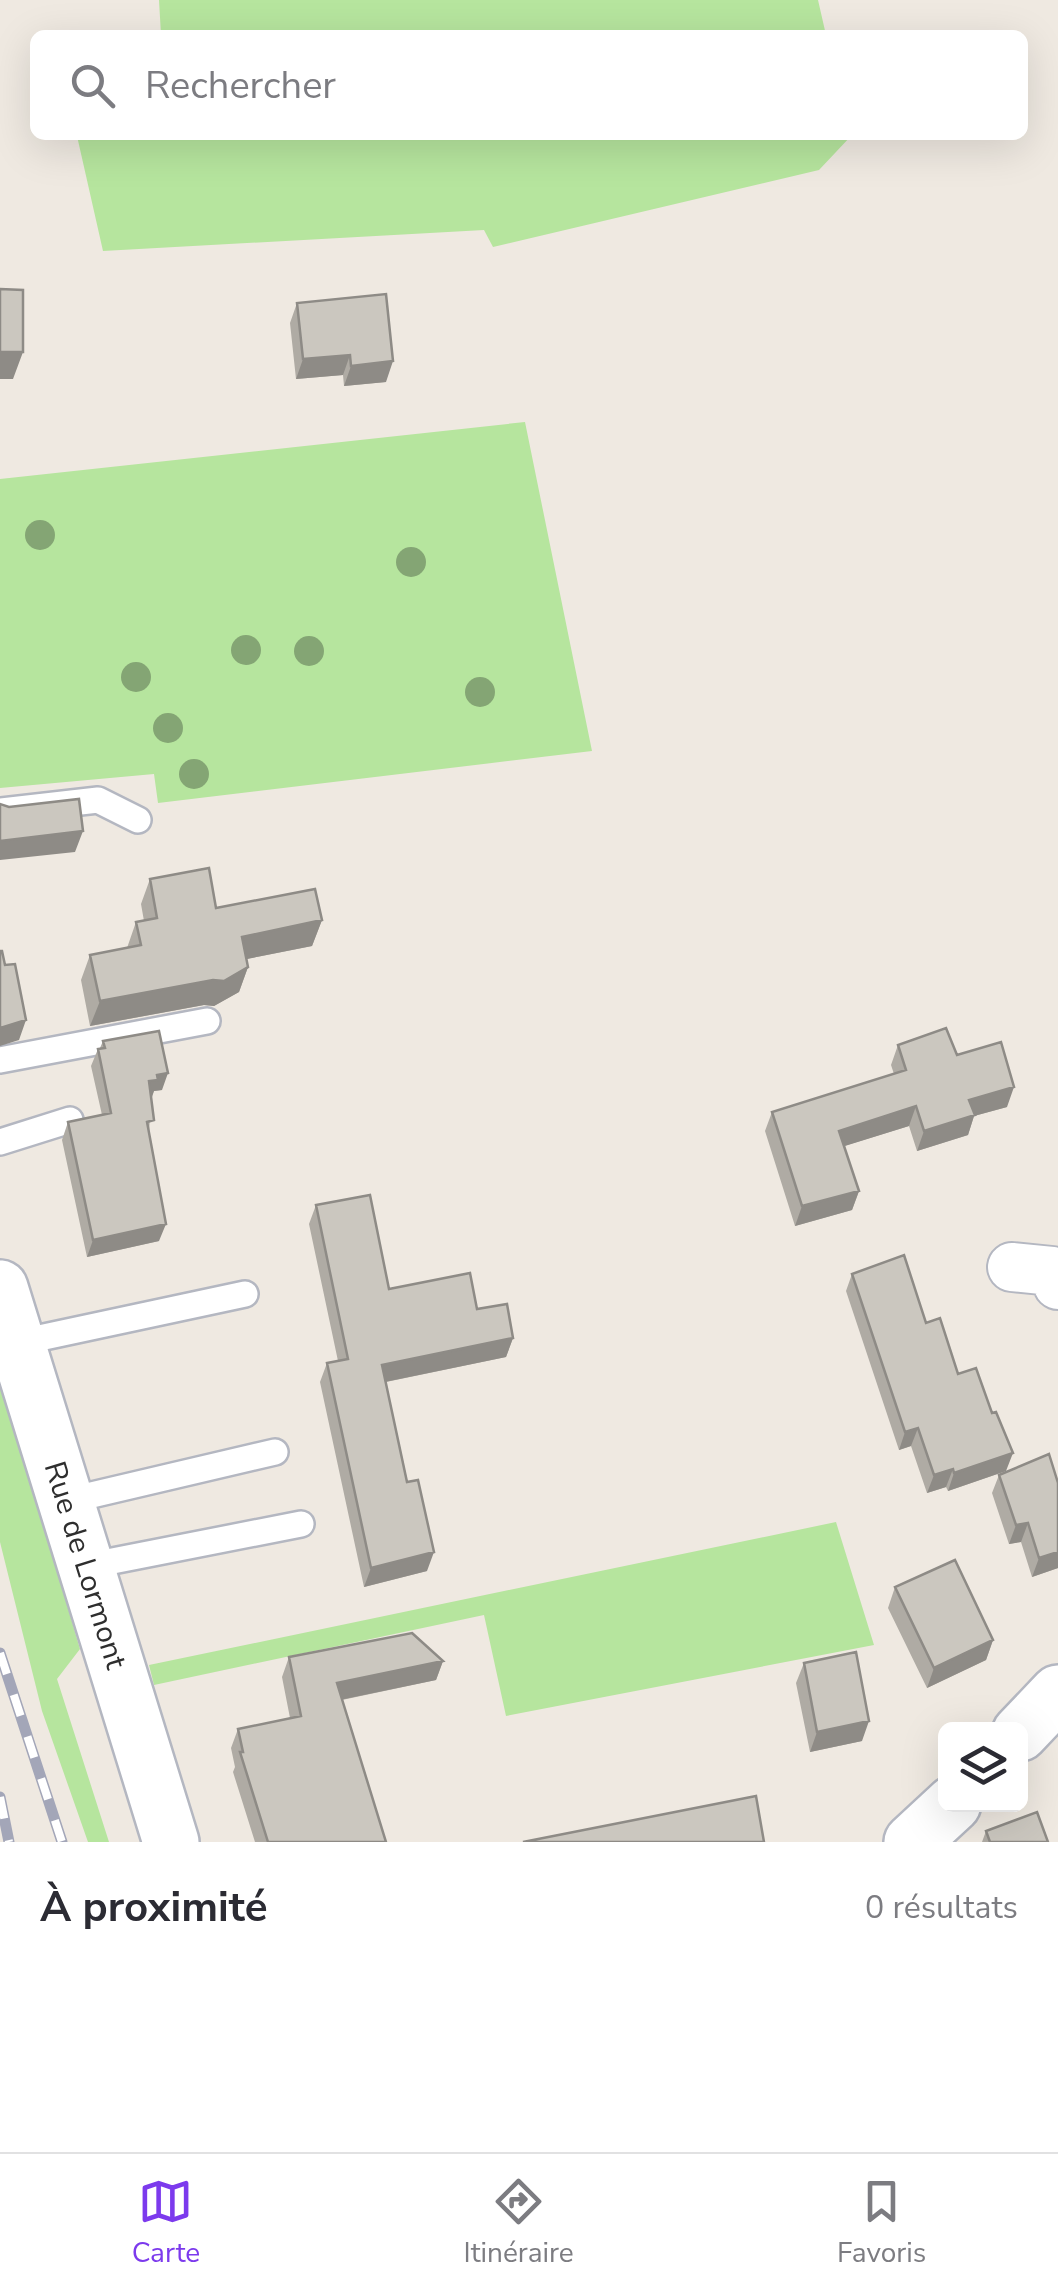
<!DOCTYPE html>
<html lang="fr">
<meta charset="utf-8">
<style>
:root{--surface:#fff;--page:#f7f7f7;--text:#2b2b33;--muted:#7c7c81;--line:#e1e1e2;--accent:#7c3aed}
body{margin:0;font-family:"Nunito Sans",sans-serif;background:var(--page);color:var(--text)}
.controls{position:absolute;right:30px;bottom:30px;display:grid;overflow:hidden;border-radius:15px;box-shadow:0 10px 40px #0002}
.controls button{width:90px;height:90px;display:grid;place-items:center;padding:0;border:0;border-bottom:2px solid var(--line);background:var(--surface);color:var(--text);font:50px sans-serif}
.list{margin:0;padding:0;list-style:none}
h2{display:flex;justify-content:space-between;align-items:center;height:130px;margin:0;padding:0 40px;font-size:42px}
h2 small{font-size:32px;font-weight:400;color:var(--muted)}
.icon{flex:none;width:55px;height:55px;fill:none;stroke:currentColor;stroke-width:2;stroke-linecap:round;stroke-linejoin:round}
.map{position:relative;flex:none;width:1058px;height:1842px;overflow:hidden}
.search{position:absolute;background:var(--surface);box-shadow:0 10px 40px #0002;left:30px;right:30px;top:30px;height:110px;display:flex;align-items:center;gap:25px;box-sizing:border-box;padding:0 35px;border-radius:15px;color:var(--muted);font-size:38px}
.sheet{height:310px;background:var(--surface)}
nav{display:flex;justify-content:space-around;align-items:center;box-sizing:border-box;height:140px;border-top:2px solid var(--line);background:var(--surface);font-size:28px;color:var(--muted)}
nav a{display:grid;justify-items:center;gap:5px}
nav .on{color:var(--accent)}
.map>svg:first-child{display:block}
.green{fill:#b6e59e}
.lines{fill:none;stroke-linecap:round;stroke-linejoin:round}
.service-casing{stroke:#b4b7c1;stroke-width:30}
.minor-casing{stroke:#b4b7c1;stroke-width:52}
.tertiary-casing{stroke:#b4b7c1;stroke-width:60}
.secondary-casing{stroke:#b4b7c1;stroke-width:60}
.service{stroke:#fff;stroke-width:25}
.minor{stroke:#fff;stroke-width:48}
.tertiary{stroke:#fff;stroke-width:55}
.secondary{stroke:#fff;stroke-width:55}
.rail-casing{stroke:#a3a6b8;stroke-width:11}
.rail{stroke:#fff;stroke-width:8;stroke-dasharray:22;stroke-linecap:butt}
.tree{fill:#84a574}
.wall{fill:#afaba4}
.shaded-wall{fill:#8e8b86}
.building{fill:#cbc7bf;stroke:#8e8b86;stroke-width:2.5}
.labels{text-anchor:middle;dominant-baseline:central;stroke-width:9;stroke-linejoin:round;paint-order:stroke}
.street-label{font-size:30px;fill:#2e2e2e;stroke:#fff}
</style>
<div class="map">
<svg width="1058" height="1842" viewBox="0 0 1058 1842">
<rect width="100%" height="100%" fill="#efe9e1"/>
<path class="green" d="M159 0H818L826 35H161Z
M852 135 819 170 493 247 484 230 103 251 77 136Z
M525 422 592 751 158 803 154 774 0 788V479Z
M0 1376 80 1649 57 1679 109 1842H88L42 1711 0 1542Z
M836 1522 874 1645 506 1716 484 1615 154 1685 149 1665Z"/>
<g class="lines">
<defs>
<path id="service" d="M0 811 98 800 138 820
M0 1060 207 1021
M0 1142 70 1120
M16 1343 245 1294
M66 1501 275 1452
M87 1566 301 1524"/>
<path id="minor" d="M1012 1267 1052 1271 1058 1285"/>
<path id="tertiary" d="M1020 1733 1058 1693
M912 1842 953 1804"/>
<g id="secondary">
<path id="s1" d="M0 1288 171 1842"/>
</g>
</defs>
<use href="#service" class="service-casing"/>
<use href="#minor" class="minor-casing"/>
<use href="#tertiary" class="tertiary-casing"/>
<use href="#secondary" class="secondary-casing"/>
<use href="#service" class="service"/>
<use href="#minor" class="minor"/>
<use href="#tertiary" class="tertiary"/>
<use href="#secondary" class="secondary"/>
<defs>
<path id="rail" d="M0 1653 62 1842
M0 1797 9 1842"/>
</defs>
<use href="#rail" class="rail-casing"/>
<use href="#rail" class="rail"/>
</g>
<g class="tree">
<circle cx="40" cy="535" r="15"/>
<circle cx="411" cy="562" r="15"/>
<circle cx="246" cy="650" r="15"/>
<circle cx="309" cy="651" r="15"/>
<circle cx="136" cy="677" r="15"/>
<circle cx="480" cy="692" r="15"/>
<circle cx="168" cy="728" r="15"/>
<circle cx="194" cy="774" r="15"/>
</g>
<path class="wall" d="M297 303 386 382 344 386 343 375 296 379 290 323Z
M150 879 216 908 322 920 312 946 246 959 248 967 239 992 214 1006 204 1005 90 1026 81 980 90 955 127 948 136 922 144 921 141 904Z
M103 1041 162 1090 154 1091 151 1097 149 1134 159 1241 87 1257 62 1140 68 1122 102 1115 91 1066 98 1049 100 1048Z
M898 1045 957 1055 1007 1107 974 1116 968 1135 917 1151 909 1126 844 1146 859 1191 852 1210 795 1226 765 1131 772 1112 894 1074 891 1065Z
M316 1205 389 1289 477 1309 513 1338 506 1357 386 1382 427 1571 364 1587 320 1382 327 1363 338 1361 309 1224Z
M852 1274 926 1323 958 1374 1006 1471 948 1491 946 1487 927 1493 911 1446 899 1450 846 1291Z
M999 1475 1058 1483V1568L1032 1577 1021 1542 1009 1544 992 1493Z
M895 1587 993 1640 986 1660 927 1688 888 1608Z
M289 1657 443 1661 436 1680 342 1700 386 1842H255L233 1772 235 1767 231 1748 238 1729 290 1718 282 1677Z
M804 1663 862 1741 810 1752 796 1683Z
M986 1831 1048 1842H982Z"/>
<path class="shaded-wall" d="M0 352H23L13 379H0Z
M350 355 343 375 296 379 303 359Z
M393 361 386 382 344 386 351 366Z
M83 831 75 852 0 860V841Z
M322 920 312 946 232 962 242 937Z
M248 967 239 992 214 1006 204 1005 90 1026 100 1001Z
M26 1020 19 1040 0 1046V1028Z
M168 1073 162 1090 154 1091 152 1097 143 1099 149 1081 157 1075Z
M1014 1087 1007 1107 974 1116 968 1135 917 1151 924 1131 969 1100Z
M916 1106 909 1126 832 1150 839 1131Z
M859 1191 852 1210 795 1226 802 1206Z
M166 1224 159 1241 87 1257 93 1240Z
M513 1338 506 1357 375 1384 382 1365Z
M918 1428 911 1446 899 1450 905 1432Z
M1013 1453 1006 1471 948 1491 954 1473Z
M953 1469 946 1487 927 1493 934 1475Z
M1028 1523 1021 1542 1009 1544 1016 1525Z
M434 1552 427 1571 364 1587 371 1568Z
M1058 1552V1568L1032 1577 1039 1558Z
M993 1640 986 1660 927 1688 934 1668Z
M443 1661 436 1680 330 1702 337 1683Z
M869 1721 862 1741 810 1752 817 1732Z"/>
<path class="building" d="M0 289 23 290V352H0Z
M386 294 393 361 351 366 350 355 303 359 297 303Z
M79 799 83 831 0 841V804L9 807Z
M209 868 216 908 315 889 322 920 242 937 248 967 224 981 213 980 100 1001 90 955 141 945 136 922 157 918 150 879Z
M0 951H2L5 965 15 964 26 1020 0 1028Z
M946 1028 957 1055 1001 1042 1014 1087 969 1100 975 1115 924 1131 916 1106 839 1131 859 1191 802 1206 772 1112 906 1070 898 1045Z
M159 1031 168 1073 157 1075 158 1080 149 1081 154 1120 147 1122 166 1224 93 1240 68 1122 111 1113 98 1049 105 1048 103 1041Z
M370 1195 389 1289 470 1273 477 1309 507 1304 513 1338 382 1365 407 1482 418 1480 434 1552 371 1568 327 1363 348 1359 316 1205Z
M904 1255 926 1323 940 1318 958 1374 976 1368 992 1413 996 1412 1013 1453 954 1473 953 1469 934 1475 918 1428 905 1432 852 1274Z
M1049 1454 1058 1483V1552L1039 1558 1028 1523 1016 1525 999 1475Z
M955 1560 993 1640 934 1668 895 1587Z
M412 1633 443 1661 337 1683 386 1842H268L240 1752H243L238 1729 301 1716 289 1657Z
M856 1652 869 1721 817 1732 804 1663Z
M756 1796 764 1842H523Z
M1037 1812 1048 1842H990L986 1831Z"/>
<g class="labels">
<g class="street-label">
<text stroke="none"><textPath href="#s1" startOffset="290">Rue de Lormont</textPath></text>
</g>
</g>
</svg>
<div class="controls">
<button><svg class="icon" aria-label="layers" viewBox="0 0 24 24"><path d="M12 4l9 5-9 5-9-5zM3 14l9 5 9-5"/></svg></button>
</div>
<div class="search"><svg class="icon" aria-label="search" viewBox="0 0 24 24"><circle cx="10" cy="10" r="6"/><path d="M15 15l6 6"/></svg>Rechercher</div>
</div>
<section class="sheet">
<h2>À proximité<small>0 résultats</small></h2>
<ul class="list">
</ul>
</section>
<nav>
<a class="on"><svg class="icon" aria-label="map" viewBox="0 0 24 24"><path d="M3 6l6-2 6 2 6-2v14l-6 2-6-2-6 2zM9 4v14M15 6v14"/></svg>Carte</a>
<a><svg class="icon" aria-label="directions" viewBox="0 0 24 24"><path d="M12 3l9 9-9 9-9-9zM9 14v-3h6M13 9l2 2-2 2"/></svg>Itinéraire</a>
<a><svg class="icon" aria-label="saved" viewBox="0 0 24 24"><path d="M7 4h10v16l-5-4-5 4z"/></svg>Favoris</a>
</nav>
